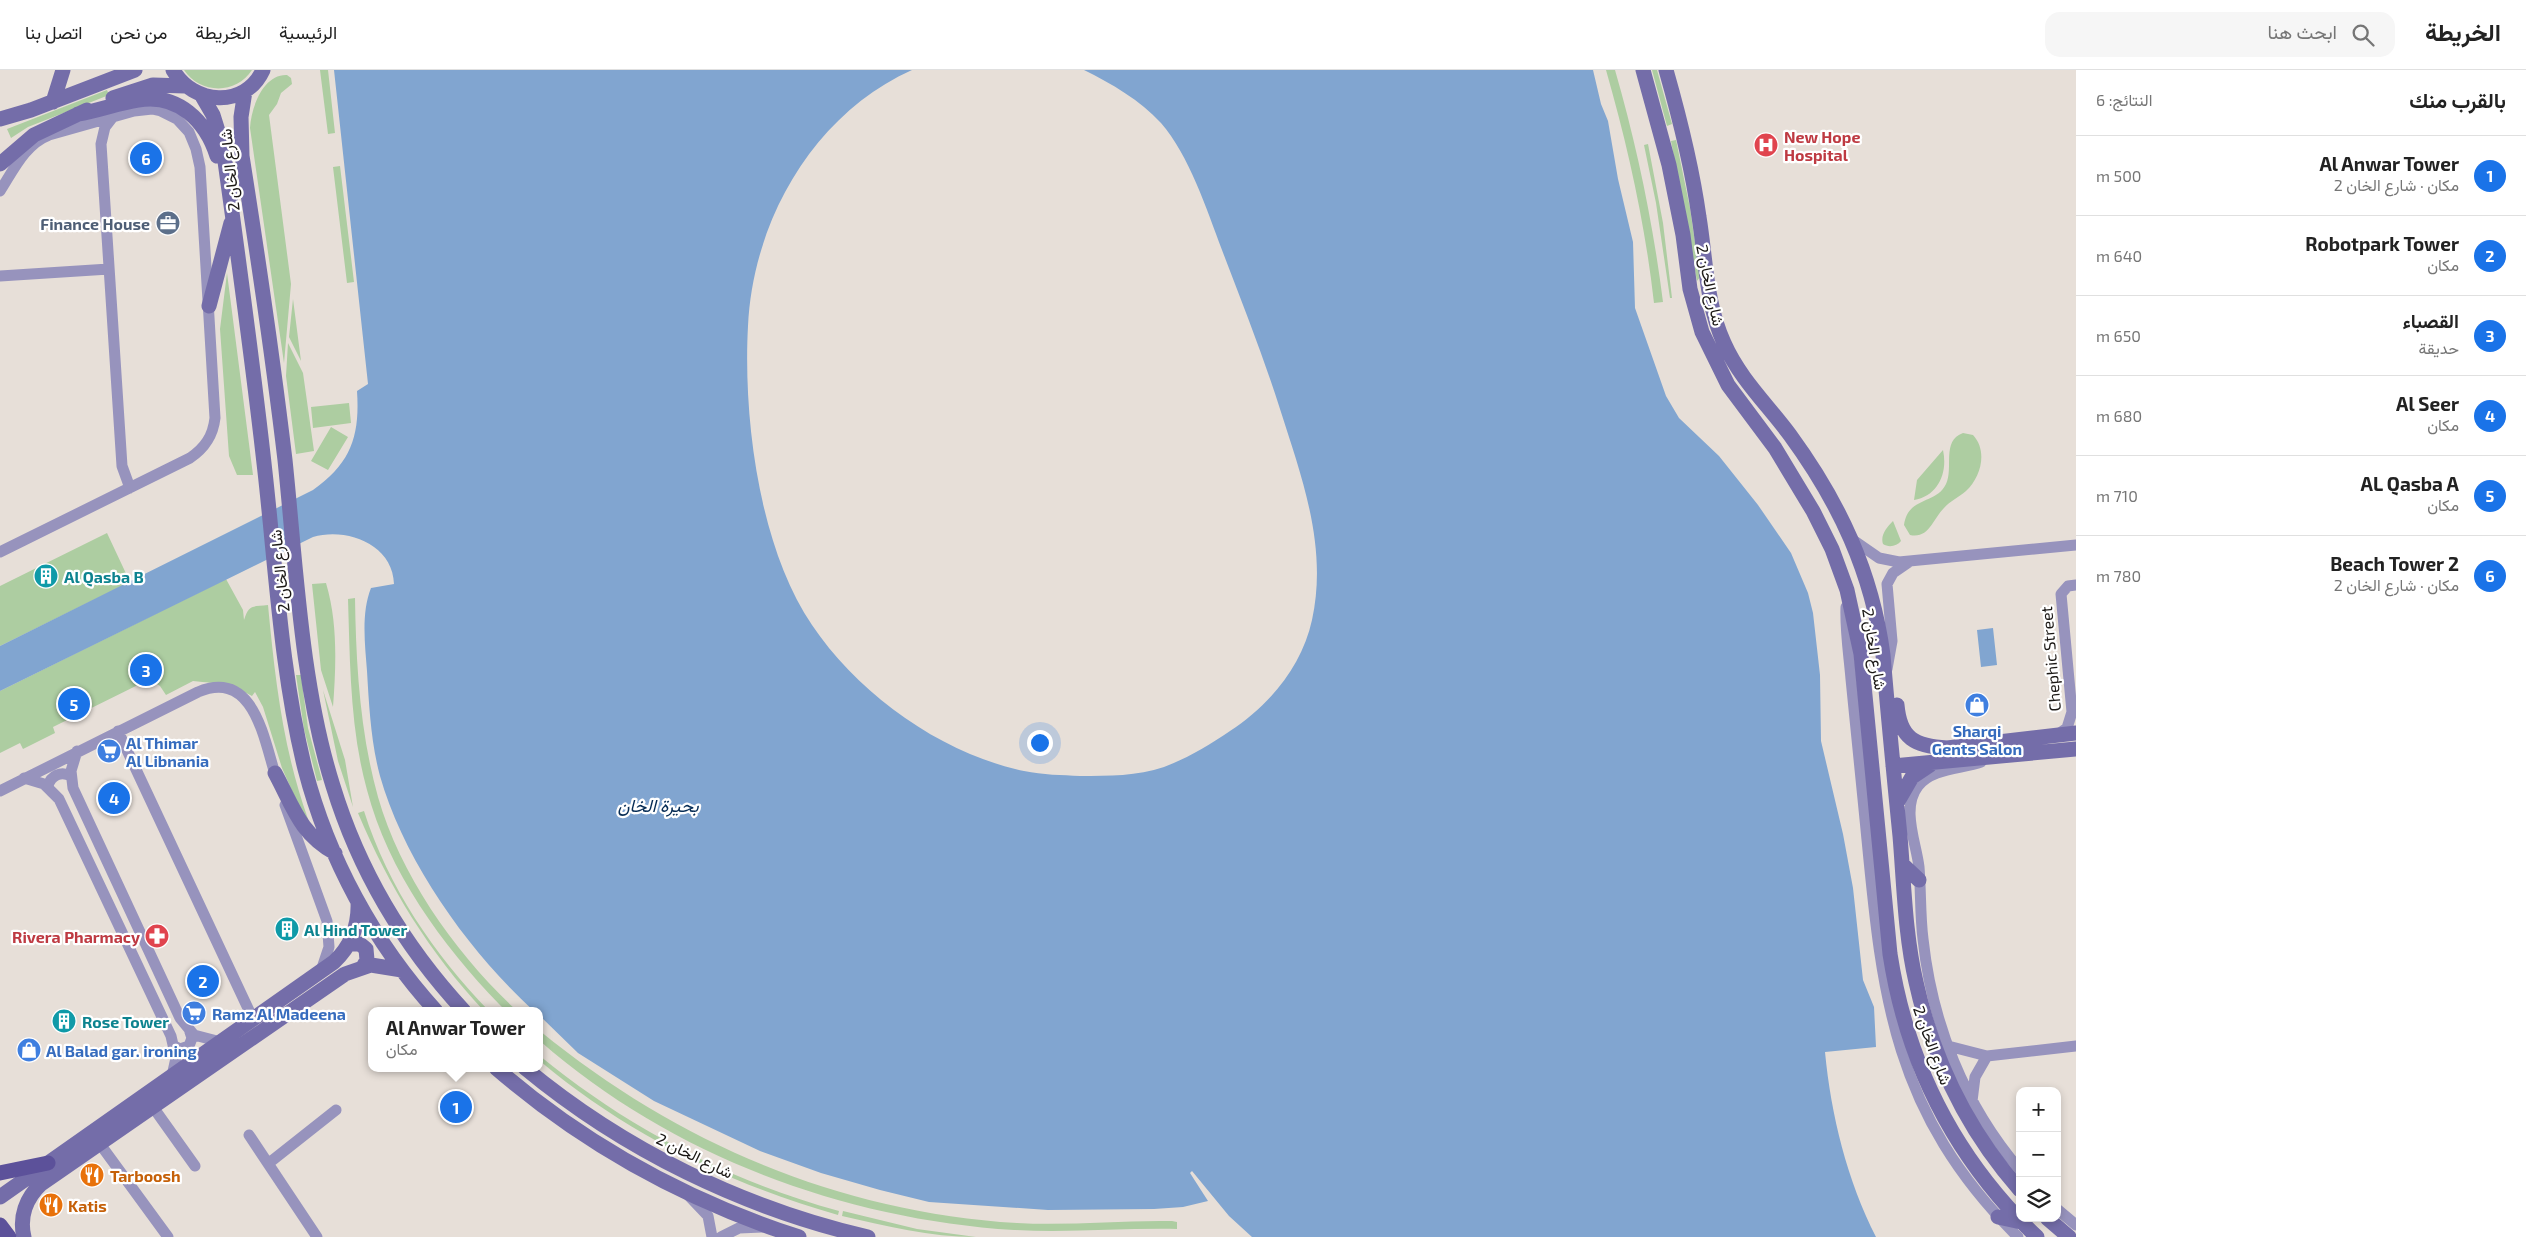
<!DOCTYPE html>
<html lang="ar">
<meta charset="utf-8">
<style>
:root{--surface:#fff;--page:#f6f6f6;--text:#222;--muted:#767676;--line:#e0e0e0;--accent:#1a73e8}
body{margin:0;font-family:"Exo 2",Vazirmatn,sans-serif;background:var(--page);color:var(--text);direction:rtl}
.controls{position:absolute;right:15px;bottom:15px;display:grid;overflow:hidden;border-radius:10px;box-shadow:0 2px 8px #0003}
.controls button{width:45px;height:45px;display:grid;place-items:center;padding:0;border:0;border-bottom:1px solid var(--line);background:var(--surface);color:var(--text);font:25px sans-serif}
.you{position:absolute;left:1039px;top:672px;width:18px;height:18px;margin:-12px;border:4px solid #fff;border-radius:50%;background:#1a73e8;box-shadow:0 0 0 8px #1a73e833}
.badge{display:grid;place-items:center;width:32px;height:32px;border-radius:50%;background:var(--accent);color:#fff;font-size:16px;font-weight:700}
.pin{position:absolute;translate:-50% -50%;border:2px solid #fff;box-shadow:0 1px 5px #0006}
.popup{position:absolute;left:368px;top:937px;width:175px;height:65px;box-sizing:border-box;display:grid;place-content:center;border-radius:10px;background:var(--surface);filter:drop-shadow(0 1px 4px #0005);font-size:16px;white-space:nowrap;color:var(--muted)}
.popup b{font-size:19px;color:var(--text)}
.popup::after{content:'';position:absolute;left:50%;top:100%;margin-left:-10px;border:10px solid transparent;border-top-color:var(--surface)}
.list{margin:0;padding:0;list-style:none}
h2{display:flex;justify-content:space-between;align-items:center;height:65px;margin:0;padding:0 20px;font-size:21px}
h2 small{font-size:16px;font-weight:400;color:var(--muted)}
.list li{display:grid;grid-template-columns:32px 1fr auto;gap:15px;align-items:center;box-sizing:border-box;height:80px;padding:0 20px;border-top:1px solid var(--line)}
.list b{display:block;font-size:19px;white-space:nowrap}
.list p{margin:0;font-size:16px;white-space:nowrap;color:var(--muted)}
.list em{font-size:16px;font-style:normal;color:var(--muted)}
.icon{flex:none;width:28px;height:28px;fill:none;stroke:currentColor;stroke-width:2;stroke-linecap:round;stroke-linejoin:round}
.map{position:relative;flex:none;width:2076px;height:1167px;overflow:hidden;direction:ltr}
header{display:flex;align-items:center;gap:30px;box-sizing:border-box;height:70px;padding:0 25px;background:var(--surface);border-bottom:1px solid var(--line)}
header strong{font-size:24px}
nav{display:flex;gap:28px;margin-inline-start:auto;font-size:18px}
.search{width:350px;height:45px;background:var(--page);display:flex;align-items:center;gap:12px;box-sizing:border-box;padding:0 18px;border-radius:15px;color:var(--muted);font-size:19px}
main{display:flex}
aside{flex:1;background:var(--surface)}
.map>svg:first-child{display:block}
.green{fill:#adcda1}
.water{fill:#81a5d0}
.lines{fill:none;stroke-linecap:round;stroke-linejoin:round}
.street{stroke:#9793bd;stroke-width:11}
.secondary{stroke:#746da9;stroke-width:15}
.primary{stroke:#5c519a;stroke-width:15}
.labels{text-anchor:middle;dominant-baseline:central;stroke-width:4.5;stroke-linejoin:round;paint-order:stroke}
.health-label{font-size:16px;font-weight:bold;fill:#be3a42;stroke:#fff;text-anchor:start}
.street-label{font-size:16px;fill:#1b1815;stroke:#fff}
.service-label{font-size:16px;font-weight:bold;fill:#4e5e75;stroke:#fff;text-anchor:end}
.culture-label{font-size:16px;font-weight:bold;fill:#0d838f;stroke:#fff;text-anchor:start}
.shop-label{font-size:16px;font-weight:bold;fill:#366cbe;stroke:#fff;text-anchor:start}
.food-label{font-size:16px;font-weight:bold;fill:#c56008;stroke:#fff;text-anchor:start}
.water-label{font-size:18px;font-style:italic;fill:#062c55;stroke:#fff}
</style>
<header>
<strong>الخريطة</strong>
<div class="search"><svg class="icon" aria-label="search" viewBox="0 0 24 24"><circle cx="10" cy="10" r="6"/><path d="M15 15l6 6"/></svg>ابحث هنا</div>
<nav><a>الرئيسية</a><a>الخريطة</a><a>من نحن</a><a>اتصل بنا</a></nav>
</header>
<main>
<aside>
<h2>بالقرب منك<small>النتائج: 6</small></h2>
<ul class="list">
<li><span class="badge">1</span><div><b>Al Anwar Tower</b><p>مكان · شارع الخان 2</p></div><em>500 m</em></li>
<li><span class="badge">2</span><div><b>Robotpark Tower</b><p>مكان</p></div><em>640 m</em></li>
<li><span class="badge">3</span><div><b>القصباء</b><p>حديقة</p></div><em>650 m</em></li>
<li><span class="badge">4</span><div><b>Al Seer</b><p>مكان</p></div><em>680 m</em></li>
<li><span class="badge">5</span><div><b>AL Qasba A</b><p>مكان</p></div><em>710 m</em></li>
<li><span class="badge">6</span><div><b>Beach Tower 2</b><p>مكان · شارع الخان 2</p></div><em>780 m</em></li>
</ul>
</aside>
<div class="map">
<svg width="2076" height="1167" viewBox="0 0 2076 1167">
<rect width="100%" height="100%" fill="#e7dfd8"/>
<path class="green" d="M184 0H252C236 25 200 24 184 0Z
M320 0H328L335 63 328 64Z
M1606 0H1615C1637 76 1653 153 1663 232L1654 233C1645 153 1628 77 1606 0Z
M1652 0H1657L1672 54 1667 56Z
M287 5 291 8 292 14 281 23 277 34 269 45 291 214 284 293 250 58C251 38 263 4 287 5Z
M107 20 109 25 28 57 11 68 7 59Z
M1676 70 1690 138 1700 207 1697 211 1671 71Z
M1648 74 1663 153 1672 228H1670L1656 133 1644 75Z
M340 96 354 212 347 213 333 97Z
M227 203 253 405H237L229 386 220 259Z
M293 229 301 291 289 267Z
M288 273 303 303 314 381 296 384 286 306Z
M349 333 351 353 313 358 311 337Z
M331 357 348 367 328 400 311 391Z
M1963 363 1973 365C1988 381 1981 407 1966 421 1959 427 1950 431 1944 438 1933 449 1929 469 1910 465L1904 455C1908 426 1936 435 1946 414 1954 398 1941 371 1963 363Z
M1943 380C1948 403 1938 426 1914 430L1917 410Z
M1893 451 1901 471C1897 476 1889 478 1883 474 1880 465 1887 457 1893 451Z
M107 463 130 512 0 576V516Z
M226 509 243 540 244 550C249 534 252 537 268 535 275 609 283 679 308 749L306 752 282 698 263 637 255 622 252 626C226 612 220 614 193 611L166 625 160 616 150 609 53 657 55 663 23 679 20 673 0 683V621Z
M326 513C338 553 336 596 333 637L321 600 312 514Z
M355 528C356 594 360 663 378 727 401 807 456 884 517 941H506L499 934C442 875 388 801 367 720 350 659 350 592 348 529Z
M296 605H301L308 658 322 710 317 711 304 659Z
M323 620 345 690 353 737 338 691Z
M364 741C388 817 434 884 489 941H484C429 882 389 817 358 743Z
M540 961C677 1073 839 1142 1017 1153 1069 1156 1120 1150 1172 1151L1177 1152V1159C1123 1158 1068 1163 1014 1160 842 1149 670 1085 540 971Z
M540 986C628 1058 729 1111 839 1141L838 1145C731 1115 625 1063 540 991Z
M843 1141 917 1159 976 1167C930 1167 886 1156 842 1146Z"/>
<path class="water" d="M334 0H912C814 44 753 150 748 256 743 348 759 477 812 555 859 625 942 684 1024 701 1043 705 1062 705 1080 706 1109 706 1137 706 1164 697 1188 688 1209 675 1230 661 1269 636 1302 596 1312 550 1328 477 1302 408 1280 339 1263 285 1242 233 1222 180 1207 140 1189 85 1161 53 1140 30 1112 14 1084 0H1593L1601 34 1608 51 1618 109 1633 172 1635 238 1666 326 1679 348 1719 386 1758 435 1791 483 1808 523 1813 543 1820 605 1821 671 1843 764 1853 818 1863 910 1874 937 1876 977 1825 982C1831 1045 1847 1110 1876 1167H1252L1229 1146 1192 1101 1190 1103 1208 1131 1183 1137 1154 1139 1048 1140 929 1132 880 1120 821 1103 760 1081 654 1031 578 983 540 946V941H534C469 882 404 791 380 706 371 673 369 635 367 601 365 575 361 543 371 518L394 514C393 474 346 457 313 467L0 621V576L313 420C351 393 360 366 357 321L368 314Z
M1993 558 1997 595 1981 597 1977 560Z"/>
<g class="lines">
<path class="street" d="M112 48 105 57 101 74 122 396 130 418
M0 121C13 101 25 74 49 65L134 41 152 39 161 41 177 49 189 62 196 79 200 97 215 348C213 366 205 378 190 388L0 482
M0 206 109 199
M1853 470 1879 488 1899 492 2076 475
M1846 537C1845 561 1849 585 1851 609 1855 649 1859 689 1863 729 1881 907 1883 1033 2018 1167
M1887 599 1892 571 1887 514 1893 503 1909 492
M118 661 253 949
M2057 665 2067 658 2072 642 2061 524 2068 516 2076 515
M77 681 71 701 73 718 180 948 194 965 221 972
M1981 692C1961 699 1932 698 1918 716 1901 738 1916 772 1919 797 1921 821 1920 845 1923 869 1932 953 1964 1035 2020 1100
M24 708 44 714 59 729 171 966 176 988 172 1006
M48 716C51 705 61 701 71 706
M0 721 198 622C256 598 264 673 277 710
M285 735 327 851 329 877 321 901
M174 976 180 979 189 976 192 968 190 962
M1948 976 1987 986 2076 976
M1972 1031 1975 1007 1987 986
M153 1037 195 1096
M249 1065 317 1167
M100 1074 168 1167
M269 1093 336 1040
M689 1126 708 1146 712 1167
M2057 1139 2076 1155
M721 1167 739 1158 762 1157"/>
<path class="secondary" d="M173 0C193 35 245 39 263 0
M1643 0 1669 95 1683 165 1690 219 1702 262 1728 315 1775 378 1813 441 1832 479 1847 520 1861 584 1890 884C1907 994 1956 1090 2037 1167
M1666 0C1680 49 1692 97 1699 147 1706 190 1706 234 1724 273 1740 309 1767 334 1790 365 1839 432 1872 502 1883 585 1888 645 1894 706 1900 766 1904 814 1905 865 1916 912 1933 989 1968 1061 2020 1120
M245 21 241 47 242 86C258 187 273 289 285 390 296 496 301 615 333 716 359 801 404 876 464 941
M202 26 213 45 223 77C238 185 253 293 265 402 276 500 281 602 305 699 328 788 374 873 436 941
M113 28 153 15 185 16
M53 32 63 0
M78 44C98 41 118 33 138 30 178 23 206 51 217 86
M0 49 31 40 135 0
M0 94 34 65 87 40
M209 236 231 153
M1897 635C1900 669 1915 676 1947 678L2076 663
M1893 696 2076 679
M275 703C293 736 299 763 335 783
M1897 733 1912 707 1930 695
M1902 794 1919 810
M349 874H360L366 879 367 890 363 897
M496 998C584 1074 688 1131 799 1167
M525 998C624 1080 743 1138 868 1167
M0 1127 334 892C351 876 359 856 358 832
M1998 1147 2021 1152
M2047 1148 2069 1167
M24 1167C19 1147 26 1128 41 1114L345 904 371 895 402 900"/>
<path class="primary" d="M0 1103 48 1093
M0 1155 9 1167"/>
</g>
<defs>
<symbol id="hospital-disc" viewBox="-11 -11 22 22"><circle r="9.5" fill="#e0444e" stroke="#fff"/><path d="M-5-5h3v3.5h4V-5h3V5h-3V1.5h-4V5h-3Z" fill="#fff"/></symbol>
<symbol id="office-disc" viewBox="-11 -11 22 22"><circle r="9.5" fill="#5c6f8a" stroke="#fff"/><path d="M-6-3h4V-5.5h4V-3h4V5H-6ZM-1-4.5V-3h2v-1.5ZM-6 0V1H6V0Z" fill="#fff"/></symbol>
<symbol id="building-disc" viewBox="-11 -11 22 22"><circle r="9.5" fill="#0f9aa8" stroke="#fff"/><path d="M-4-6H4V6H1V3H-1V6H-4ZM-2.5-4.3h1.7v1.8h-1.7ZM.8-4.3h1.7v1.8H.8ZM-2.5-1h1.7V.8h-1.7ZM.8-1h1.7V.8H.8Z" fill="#fff"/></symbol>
<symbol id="shop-disc" viewBox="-11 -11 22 22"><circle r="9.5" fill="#3f7fe0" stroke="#fff"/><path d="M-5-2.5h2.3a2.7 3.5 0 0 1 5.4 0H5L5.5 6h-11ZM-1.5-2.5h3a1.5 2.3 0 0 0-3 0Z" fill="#fff"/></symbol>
<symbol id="supermarket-disc" viewBox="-11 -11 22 22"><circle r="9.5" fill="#3f7fe0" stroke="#fff"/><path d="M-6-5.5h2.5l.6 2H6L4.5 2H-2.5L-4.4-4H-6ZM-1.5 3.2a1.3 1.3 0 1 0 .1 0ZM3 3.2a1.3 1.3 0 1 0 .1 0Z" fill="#fff"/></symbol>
<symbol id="pharmacy-disc" viewBox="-11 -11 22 22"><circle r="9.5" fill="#e0444e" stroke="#fff"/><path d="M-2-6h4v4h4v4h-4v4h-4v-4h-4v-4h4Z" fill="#fff"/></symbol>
<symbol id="restaurant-disc" viewBox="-11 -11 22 22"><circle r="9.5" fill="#e8710a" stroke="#fff"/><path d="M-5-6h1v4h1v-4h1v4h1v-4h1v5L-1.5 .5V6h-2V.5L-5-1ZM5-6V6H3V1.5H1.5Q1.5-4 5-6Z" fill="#fff"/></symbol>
</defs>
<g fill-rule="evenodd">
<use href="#hospital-disc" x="1752" y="61" width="28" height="28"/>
<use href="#office-disc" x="154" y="139" width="28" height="28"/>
<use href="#building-disc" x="32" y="492" width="28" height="28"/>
<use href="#shop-disc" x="1963" y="621" width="28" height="28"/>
<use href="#supermarket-disc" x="95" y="667" width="28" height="28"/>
<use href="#building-disc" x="273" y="845" width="28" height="28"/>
<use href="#pharmacy-disc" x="143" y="852" width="28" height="28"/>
<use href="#supermarket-disc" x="180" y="929" width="28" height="28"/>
<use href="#building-disc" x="50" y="937" width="28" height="28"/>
<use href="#shop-disc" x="15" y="966" width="28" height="28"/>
<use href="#restaurant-disc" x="78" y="1091" width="28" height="28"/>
<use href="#restaurant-disc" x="37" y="1121" width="28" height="28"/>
</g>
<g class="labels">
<g class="health-label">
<text x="1784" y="66">New Hope<tspan x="1784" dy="18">Hospital</tspan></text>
<text x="140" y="866" text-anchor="end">Rivera Pharmacy</text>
</g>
<g class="street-label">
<text transform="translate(229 100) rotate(-96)">شارع الخان 2</text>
<text transform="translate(1711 215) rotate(78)">شارع الخان 2</text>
<text transform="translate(279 501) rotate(-96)">شارع الخان 2</text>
<text transform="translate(1875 579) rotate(81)">شارع الخان 2</text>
<text transform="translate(2050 589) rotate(-95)">Chephic Street</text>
<text transform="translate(1933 975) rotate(70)">شارع الخان 2</text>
<text transform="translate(695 1085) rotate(26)">شارع الخان 2</text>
</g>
<g class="service-label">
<text x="150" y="153">Finance House</text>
</g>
<g class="culture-label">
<text x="64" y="506">Al Qasba B</text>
<text x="304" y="859">Al Hind Tower</text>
<text x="82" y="951">Rose Tower</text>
</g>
<g class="shop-label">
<text x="1977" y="660" text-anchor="middle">Sharqi<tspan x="1977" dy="18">Gents Salon</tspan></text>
<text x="126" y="672">Al Thimar<tspan x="126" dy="18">Al Libnania</tspan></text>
<text x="212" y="943">Ramz Al Madeena</text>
<text x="46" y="980">Al Balad gar. ironing</text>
</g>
<g class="food-label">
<text x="110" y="1105">Tarboosh</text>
<text x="68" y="1135">Katis</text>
</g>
<g class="water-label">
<text x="658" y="735">بحيرة الخان</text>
</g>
</g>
</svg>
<div class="controls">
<button>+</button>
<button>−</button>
<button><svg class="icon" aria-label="layers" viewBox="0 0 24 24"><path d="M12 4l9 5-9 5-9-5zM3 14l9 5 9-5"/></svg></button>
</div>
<div class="you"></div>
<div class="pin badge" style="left:456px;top:1037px">1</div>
<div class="popup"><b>Al Anwar Tower</b>مكان</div>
<div class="pin badge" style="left:203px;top:911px">2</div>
<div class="pin badge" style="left:146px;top:600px">3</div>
<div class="pin badge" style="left:114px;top:728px">4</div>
<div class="pin badge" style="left:74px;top:634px">5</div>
<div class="pin badge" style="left:146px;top:88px">6</div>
</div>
</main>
